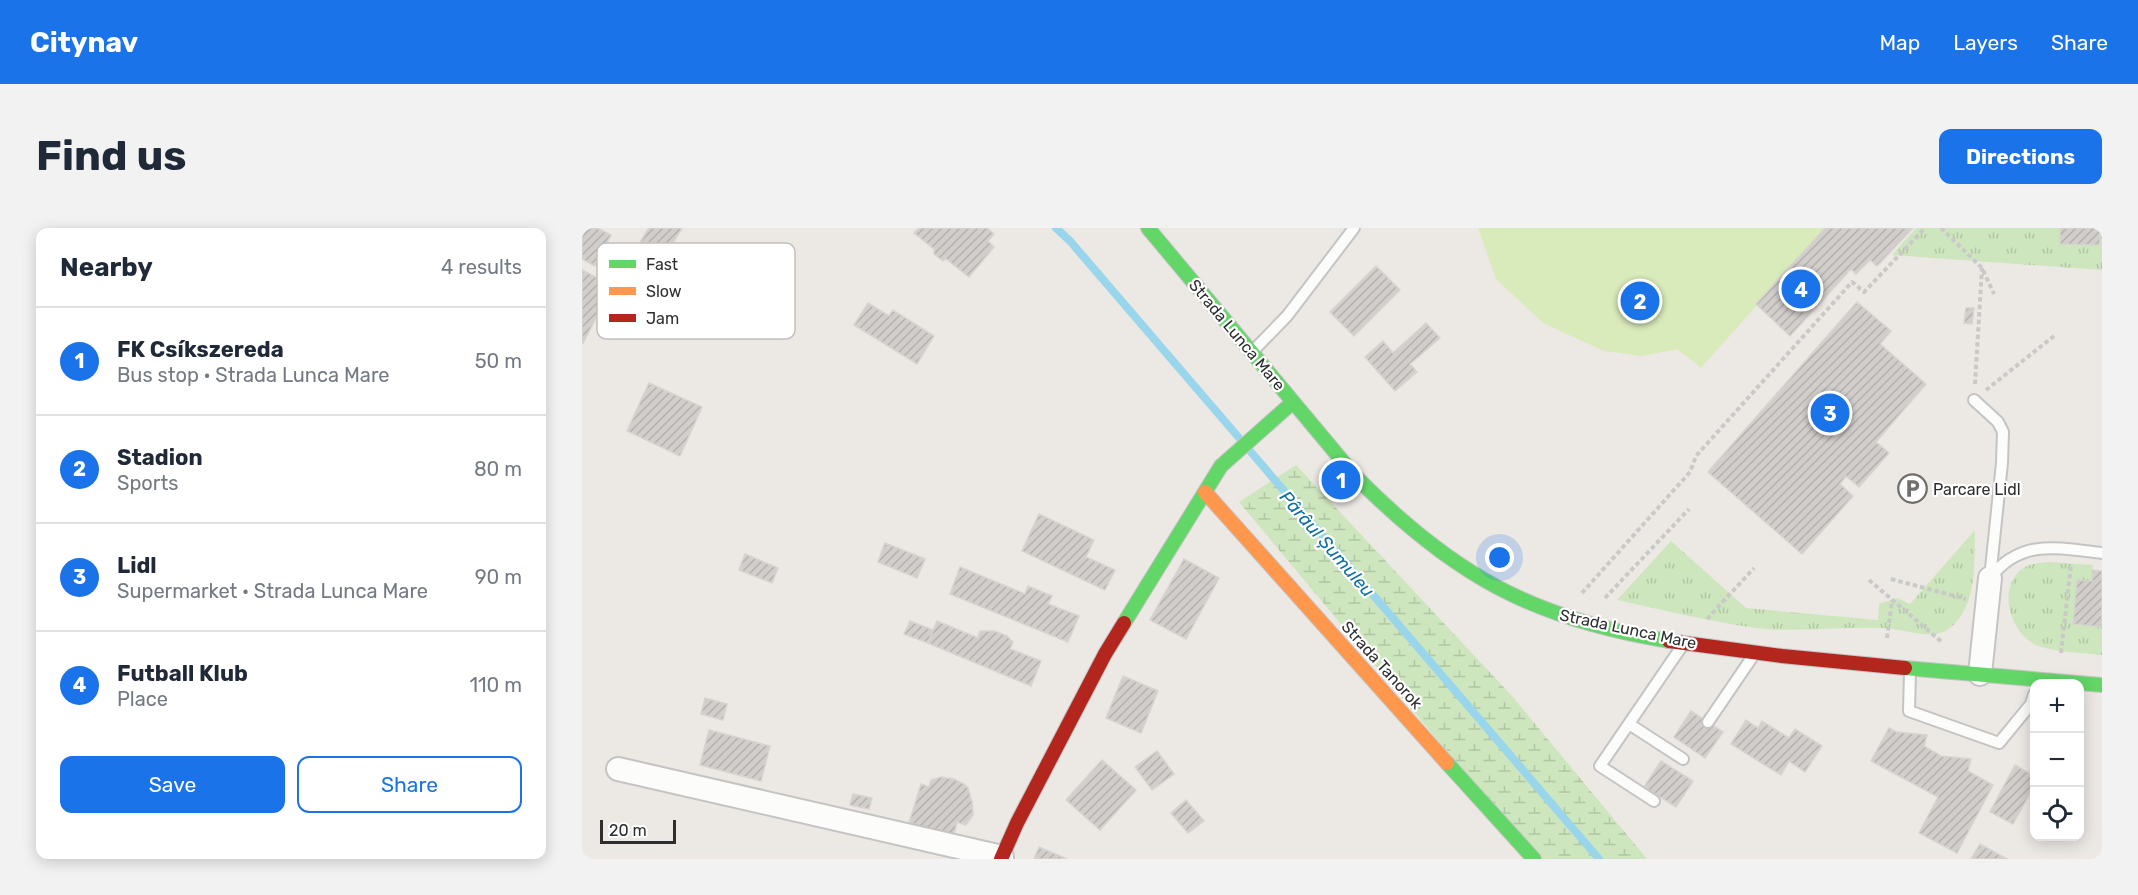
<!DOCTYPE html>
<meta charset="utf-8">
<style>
:root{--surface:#fff;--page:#f2f2f3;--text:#1f2937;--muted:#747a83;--line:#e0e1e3;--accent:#1a73e8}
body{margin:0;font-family:Rubik,sans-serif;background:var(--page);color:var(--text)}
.controls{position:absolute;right:18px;bottom:18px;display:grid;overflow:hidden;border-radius:12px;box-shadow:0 3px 15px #0003}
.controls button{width:54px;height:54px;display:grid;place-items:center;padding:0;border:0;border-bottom:2px solid var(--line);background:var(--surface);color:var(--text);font:30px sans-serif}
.scale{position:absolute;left:18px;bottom:15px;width:76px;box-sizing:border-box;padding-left:6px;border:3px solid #2e2e2e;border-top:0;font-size:16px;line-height:21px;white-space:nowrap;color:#2e2e2e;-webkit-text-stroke:4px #fff;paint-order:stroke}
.you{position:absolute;left:918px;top:330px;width:21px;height:21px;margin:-15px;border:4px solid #fff;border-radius:50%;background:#1a73e8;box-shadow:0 0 0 9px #1a73e833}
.badge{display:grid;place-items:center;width:39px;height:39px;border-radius:50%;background:var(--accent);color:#fff;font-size:20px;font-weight:700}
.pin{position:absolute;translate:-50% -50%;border:3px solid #fff;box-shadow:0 2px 6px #0006}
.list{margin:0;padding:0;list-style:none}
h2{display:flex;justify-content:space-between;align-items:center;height:78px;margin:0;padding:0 24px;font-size:26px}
h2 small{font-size:20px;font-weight:400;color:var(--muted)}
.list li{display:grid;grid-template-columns:39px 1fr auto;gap:18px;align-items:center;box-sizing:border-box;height:108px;padding:0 24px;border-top:2px solid var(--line)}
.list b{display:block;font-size:22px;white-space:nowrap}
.list p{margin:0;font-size:20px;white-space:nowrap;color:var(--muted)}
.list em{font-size:20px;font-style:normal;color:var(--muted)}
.actions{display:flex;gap:12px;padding:18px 24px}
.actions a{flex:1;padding:14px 0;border:2px solid var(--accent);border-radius:12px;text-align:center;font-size:21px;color:var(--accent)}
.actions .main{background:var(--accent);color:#fff}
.icon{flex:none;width:33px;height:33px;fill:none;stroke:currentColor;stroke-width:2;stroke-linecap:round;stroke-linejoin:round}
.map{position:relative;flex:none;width:1520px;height:631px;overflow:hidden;border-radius:12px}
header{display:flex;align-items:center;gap:36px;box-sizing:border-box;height:84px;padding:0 30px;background:var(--accent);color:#fff}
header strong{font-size:28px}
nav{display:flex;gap:33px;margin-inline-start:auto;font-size:21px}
.intro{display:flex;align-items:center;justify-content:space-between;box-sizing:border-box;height:144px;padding:0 36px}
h1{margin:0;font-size:42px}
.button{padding:15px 27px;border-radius:12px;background:var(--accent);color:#fff;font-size:21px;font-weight:700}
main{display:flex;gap:36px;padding:0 36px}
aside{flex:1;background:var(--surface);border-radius:12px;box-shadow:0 3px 15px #0003}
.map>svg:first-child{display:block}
.grass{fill:url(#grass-tufts)}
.wetland{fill:url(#wetland-marsh)}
.pitch{fill:#d9eabb}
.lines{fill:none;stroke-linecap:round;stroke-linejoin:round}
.stream{stroke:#99d6ec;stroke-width:8}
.building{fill:url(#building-hatch);stroke:#d7d4d0;stroke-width:1.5}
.lane-casing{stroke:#c5c4c5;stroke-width:14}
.street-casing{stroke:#c5c4c5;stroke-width:26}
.fast-casing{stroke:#c5c4c5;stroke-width:16}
.slow-casing{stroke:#c5c4c5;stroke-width:16}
.jam-casing{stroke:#c5c4c5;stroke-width:16}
.path{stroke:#c9c9c8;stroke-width:4;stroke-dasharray:4.5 3;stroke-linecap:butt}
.lane{stroke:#fcfcfb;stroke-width:10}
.street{stroke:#fcfcfb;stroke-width:22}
.fast{stroke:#63d668;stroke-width:14}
.slow{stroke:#ff974d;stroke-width:14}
.jam{stroke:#b3261e;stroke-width:14}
.labels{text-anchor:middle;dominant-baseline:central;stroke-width:4.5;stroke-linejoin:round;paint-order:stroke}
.street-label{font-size:16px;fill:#2e2e2e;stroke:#fff}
.poi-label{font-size:16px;fill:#2e2e2e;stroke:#fff;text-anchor:start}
.water-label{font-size:18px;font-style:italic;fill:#0d6fa3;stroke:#fff}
.key{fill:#fff;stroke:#c0c0c0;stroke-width:1.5}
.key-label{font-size:16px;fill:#2e2e2e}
</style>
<header>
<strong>Citynav</strong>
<nav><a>Map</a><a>Layers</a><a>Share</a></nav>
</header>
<div class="intro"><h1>Find us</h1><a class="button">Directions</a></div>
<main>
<aside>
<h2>Nearby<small>4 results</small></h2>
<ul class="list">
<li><span class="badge">1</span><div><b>FK Csíkszereda</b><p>Bus stop · Strada Lunca Mare</p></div><em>50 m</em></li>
<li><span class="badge">2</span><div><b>Stadion</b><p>Sports</p></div><em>80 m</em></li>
<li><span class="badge">3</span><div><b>Lidl</b><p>Supermarket · Strada Lunca Mare</p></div><em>90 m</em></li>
<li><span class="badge">4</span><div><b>Futball Klub</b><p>Place</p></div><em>110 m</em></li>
</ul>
<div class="actions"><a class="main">Save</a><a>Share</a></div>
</aside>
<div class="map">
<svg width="1520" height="631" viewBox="0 0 1520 631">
<defs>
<pattern id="grass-tufts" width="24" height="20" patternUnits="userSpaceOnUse" patternTransform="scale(1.5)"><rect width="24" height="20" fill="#cee6be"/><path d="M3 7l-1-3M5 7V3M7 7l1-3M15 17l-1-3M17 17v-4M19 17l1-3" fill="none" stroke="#b1c6a4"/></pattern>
<pattern id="wetland-marsh" width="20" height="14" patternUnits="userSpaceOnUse" patternTransform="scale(1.5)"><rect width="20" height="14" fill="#cee6be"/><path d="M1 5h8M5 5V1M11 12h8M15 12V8" fill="none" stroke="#b1c6a4"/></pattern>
<pattern id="building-hatch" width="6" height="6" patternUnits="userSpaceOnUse" patternTransform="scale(1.5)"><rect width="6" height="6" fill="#d1cecb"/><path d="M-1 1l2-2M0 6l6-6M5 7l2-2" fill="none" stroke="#b4b1af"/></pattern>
</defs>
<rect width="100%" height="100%" fill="#ece8e4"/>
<path class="grass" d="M1334 0H1520V42L1310 27Z
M1393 302C1392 334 1396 378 1368 400 1351 414 1320 400 1301 400 1258 398 1216 405 1173 400 1127 393 1080 382 1035 372L1089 313 1164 380 1296 392 1297 376 1315 370 1328 376Z
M1466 334 1511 337 1510 353 1495 352 1491 396 1520 399V427C1503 425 1466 424 1452 416 1428 403 1415 360 1440 341 1448 335 1457 335 1466 334Z"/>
<path class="wetland" d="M714 237 930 468 1065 631H955L657 274Z"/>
<path class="pitch" d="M896 0H1244L1119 140 1095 121 1060 128 1022 123 961 95 914 51Z"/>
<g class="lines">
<path class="stream" d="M474 0 488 13 658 211
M668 223 1017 631"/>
</g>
<path class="building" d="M0 0H15L29 7 13 38 0 31Z
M67 0H100L75 42 50 27Z
M337 0H405L412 6 406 13 412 19 387 49 363 30 361 33 352 26V21L332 5Z
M1243 0H1331L1295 38 1288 32 1274 46 1269 41 1208 108 1174 76Z
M1478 0H1518V17L1478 16Z
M794 38 818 62 772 108 748 84Z
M0 42 31 58 1 115H0Z
M1275 74 1309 103 1298 116 1344 156 1294 214 1307 225 1277 259 1264 248 1258 256 1271 268 1220 326 1126 244Z
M286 75 307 88 311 82 352 108 335 136 272 97Z
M1384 80H1392L1390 96 1382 95Z
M844 95 858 110 828 136 835 144 813 163 783 129 801 113 811 125Z
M67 155 120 179 98 228 45 203Z
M457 286 512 312 504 329 533 342 523 362 440 323Z
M303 315 343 331 335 350 296 334Z
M163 326 196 340 190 355 157 342Z
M602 331 637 350 604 411 568 392Z
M378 339 443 366 446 358 470 368 466 376 497 388 486 414 368 366Z
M1510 342 1520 343V399L1491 396 1495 352 1510 353Z
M328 393 351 402 346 415 322 406Z
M355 393 396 410 398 403H412L425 408 431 414 428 421 459 433 449 458 346 415Z
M541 448 576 463 559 505 524 490Z
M123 470 145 476 141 492 119 486Z
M1109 483 1141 504 1123 530 1092 509Z
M1164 492 1176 500 1180 493 1207 510 1213 501 1240 518 1223 544 1207 533 1199 547 1149 516Z
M1307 500 1314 504 1345 507 1342 518 1359 528 1389 531 1386 543 1411 557 1375 625 1337 605 1356 569 1289 533Z
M127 502 188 518 179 553 118 537Z
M575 523 592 546 570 562 553 539Z
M520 532 554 562 518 602 484 572Z
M1079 533 1111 553 1094 579 1062 559Z
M1433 537 1452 548V558L1431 596 1408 584Z
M359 549 372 551 382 556 386 560 390 574 391 587 384 597 375 594 372 607 327 595 339 556 347 559 349 552Z
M271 566 290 570 287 581 268 577Z
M604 572 622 593 606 605 589 585Z
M1398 616 1425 631H1389Z
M457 619 485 631H452Z"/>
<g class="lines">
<defs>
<path id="lane" d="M671 123 705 88 772 0
M1392 172 1416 194 1421 204 1420 235 1408 350
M1408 350C1439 310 1477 320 1520 325
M1328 443 1327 483 1417 515 1449 476 1452 466
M1126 494 1171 428
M1047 496 1101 531
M1072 573 1018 538 1100 418"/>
<path id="street" d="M1398 446 1408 350
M36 541 420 629"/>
<path id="fast" d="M566 0 773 248C870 346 950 391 1087 413
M542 395 639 238 711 174
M1323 440 1520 457
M865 535 952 631"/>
<path id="slow" d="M623 264 865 535"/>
<path id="jam" d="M1087 413 1200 428 1323 440
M419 631 435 595 523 426 542 395"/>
</defs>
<use href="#lane" class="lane-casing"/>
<use href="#street" class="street-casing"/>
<use href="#fast" class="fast-casing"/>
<use href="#slow" class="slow-casing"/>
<use href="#jam" class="jam-casing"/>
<path class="path" d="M1359 0 1400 40 1412 66
M1393 156 1400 40
M1404 162 1472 108
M1309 351 1384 371
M1287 352 1361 415
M1000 365 1108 244 1114 228 1270 54 1282 64 1343 0
M1023 370 1107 281
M1125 391 1172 340
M1305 410 1310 372
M1479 425 1489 337"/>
<use href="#lane" class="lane"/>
<use href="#street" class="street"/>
<use href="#fast" class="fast"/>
<use href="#slow" class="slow"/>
<use href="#jam" class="jam"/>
</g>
<defs>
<symbol id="parking-ring" viewBox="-11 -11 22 22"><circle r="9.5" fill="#fff" stroke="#706f6e" stroke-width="1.5"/><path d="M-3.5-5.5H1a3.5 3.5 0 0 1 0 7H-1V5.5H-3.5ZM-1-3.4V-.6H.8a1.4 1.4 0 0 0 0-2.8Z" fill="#706f6e"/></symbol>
</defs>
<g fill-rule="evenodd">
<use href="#parking-ring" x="1314" y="244" width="33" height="33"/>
</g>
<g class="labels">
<g class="street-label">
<text transform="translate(655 107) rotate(50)">Strada Lunca Mare</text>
<text transform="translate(1046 401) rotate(12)">Strada Lunca Mare</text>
<text transform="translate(800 437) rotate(48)">Strada Tanorok</text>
</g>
<g class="poi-label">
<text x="1351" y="261">Parcare Lidl</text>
</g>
<g class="water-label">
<text transform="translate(745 316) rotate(49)">Pârâul Șumuleu</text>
</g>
</g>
<rect x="15" y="15" width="198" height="96" rx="9" class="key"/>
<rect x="27" y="32" width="27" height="8" fill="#63d668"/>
<rect x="27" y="59" width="27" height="8" fill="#ff974d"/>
<rect x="27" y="86" width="27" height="8" fill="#b3261e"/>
<g class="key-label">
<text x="64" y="42">Fast</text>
<text x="64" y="69">Slow</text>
<text x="64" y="96">Jam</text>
</g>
</svg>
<div class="controls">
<button>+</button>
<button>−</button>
<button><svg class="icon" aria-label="locate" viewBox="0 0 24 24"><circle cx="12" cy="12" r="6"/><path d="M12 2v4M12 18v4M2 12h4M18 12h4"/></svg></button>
</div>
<div class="scale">20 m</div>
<div class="you"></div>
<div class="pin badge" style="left:759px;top:252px">1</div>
<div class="pin badge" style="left:1058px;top:73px">2</div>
<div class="pin badge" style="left:1248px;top:185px">3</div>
<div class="pin badge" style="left:1219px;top:61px">4</div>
</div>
</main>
